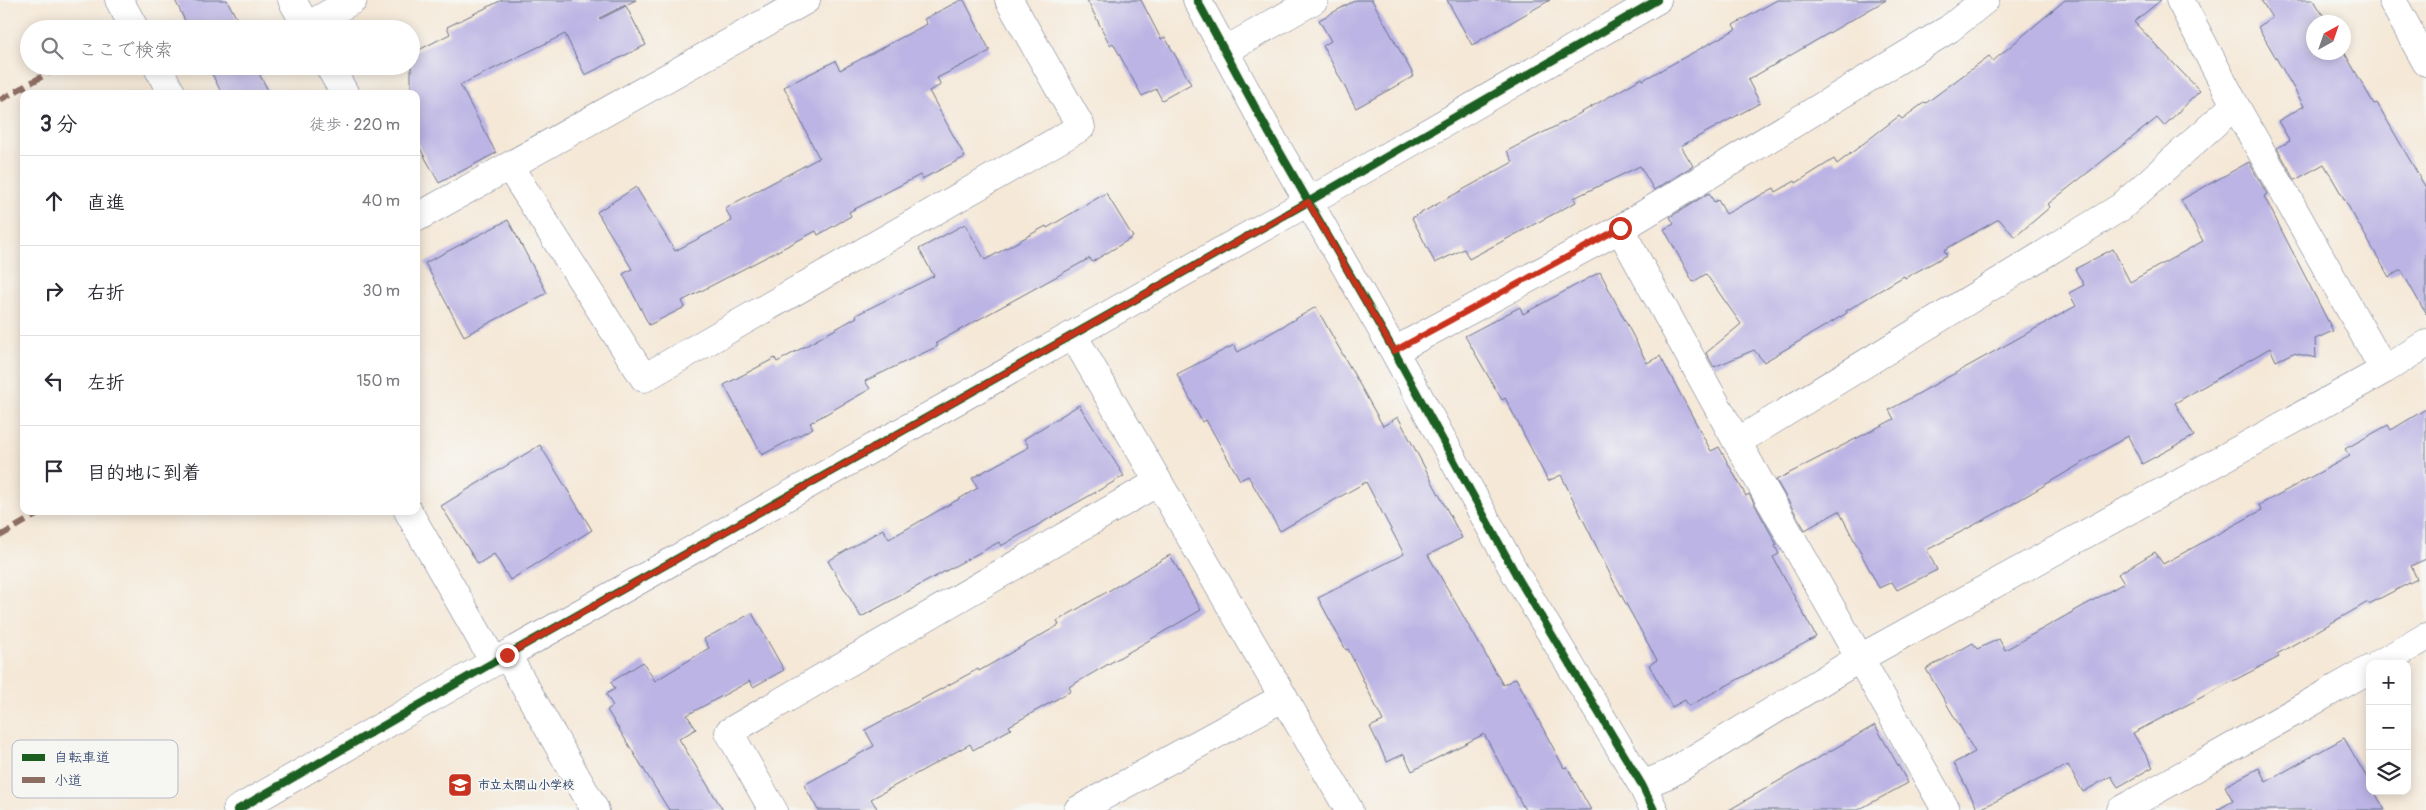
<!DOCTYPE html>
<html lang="ja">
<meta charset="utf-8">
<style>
:root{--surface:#fff;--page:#f7f7f7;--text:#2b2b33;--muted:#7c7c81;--line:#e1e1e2}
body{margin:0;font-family:Pangolin,"Klee One",sans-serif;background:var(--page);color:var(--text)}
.controls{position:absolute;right:15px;bottom:15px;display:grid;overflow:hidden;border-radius:10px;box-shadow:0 2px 12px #0003}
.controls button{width:45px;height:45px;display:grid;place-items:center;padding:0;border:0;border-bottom:1px solid var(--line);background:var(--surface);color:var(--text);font:25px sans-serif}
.compass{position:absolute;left:2306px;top:15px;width:45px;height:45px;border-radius:50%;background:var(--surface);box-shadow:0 2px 12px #0003;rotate:40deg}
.stop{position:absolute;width:15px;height:15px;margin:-11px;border:4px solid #c8321e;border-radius:50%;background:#fff}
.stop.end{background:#c8321e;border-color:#fff;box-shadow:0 1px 5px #0008}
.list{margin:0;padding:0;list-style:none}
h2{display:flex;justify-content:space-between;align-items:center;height:65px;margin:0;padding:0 20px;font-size:21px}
h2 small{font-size:16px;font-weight:400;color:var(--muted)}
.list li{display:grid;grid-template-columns:32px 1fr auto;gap:15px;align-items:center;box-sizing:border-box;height:90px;padding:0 20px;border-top:1px solid var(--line)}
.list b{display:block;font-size:19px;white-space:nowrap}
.list em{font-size:16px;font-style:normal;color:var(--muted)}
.icon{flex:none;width:28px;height:28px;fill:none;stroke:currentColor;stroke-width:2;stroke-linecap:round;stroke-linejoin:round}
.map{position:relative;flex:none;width:2426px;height:810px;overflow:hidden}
.search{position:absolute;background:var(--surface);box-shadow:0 2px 12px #0003;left:20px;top:20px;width:400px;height:55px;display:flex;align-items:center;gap:12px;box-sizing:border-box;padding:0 18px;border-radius:28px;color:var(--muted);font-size:19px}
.panel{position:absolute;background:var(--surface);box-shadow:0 2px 12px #0003;left:20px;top:90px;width:400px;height:425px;border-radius:10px}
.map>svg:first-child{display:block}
.building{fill:#bbb4e4}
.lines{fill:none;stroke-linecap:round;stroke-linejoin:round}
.minor-casing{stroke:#677088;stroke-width:29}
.minor{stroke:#fff;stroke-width:28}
.quiet{stroke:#8d6e63;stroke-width:6;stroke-dasharray:12 6;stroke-linecap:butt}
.cycleway-casing{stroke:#f6f6f2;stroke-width:11}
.cycleway{stroke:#1b5e20;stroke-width:8}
.route{stroke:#c8321e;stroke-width:6}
.labels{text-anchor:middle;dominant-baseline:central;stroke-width:4;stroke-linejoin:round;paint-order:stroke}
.poi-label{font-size:12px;font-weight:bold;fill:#1b2f5e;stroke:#f6f6f2;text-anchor:start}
.key{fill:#f6f6f2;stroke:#b4bac6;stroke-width:1}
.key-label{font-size:14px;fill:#1b2f5e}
</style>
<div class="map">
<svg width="2426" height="810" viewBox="0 0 2426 810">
<rect width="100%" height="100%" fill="#f6f6f2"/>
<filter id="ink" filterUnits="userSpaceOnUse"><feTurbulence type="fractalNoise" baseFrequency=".02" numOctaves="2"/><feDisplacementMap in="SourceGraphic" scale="10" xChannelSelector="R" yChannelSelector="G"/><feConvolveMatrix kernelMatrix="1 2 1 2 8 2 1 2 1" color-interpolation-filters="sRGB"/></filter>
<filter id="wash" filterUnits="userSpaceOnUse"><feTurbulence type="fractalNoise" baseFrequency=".0096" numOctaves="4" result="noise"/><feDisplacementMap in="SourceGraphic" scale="20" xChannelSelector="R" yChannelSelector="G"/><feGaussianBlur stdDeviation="1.12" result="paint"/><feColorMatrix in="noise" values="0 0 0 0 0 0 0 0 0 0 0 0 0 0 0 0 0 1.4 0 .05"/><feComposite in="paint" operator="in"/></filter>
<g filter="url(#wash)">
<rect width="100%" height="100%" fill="#f5e8d7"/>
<g id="blocks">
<path class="building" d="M175 0H227L241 27 189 29Z
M502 0H636L599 18 600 19 626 6 646 45 585 75 565 34 460 85 496 153 439 183 416 141V94H411V54L450 34 447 27Z
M961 0H964L990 51 937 78 941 85 929 91 965 157 922 179 920 175 849 212 851 216 818 235 816 231 682 301 685 307 649 325 623 274 632 269 597 212 636 187 675 251 732 221 725 208 819 158 784 87 835 61 840 70 927 24 924 19Z
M1087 0H1141L1161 39 1165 37 1191 84 1162 100 1156 89 1142 96 1113 43 1110 45Z
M1356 0H1372L1414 76 1356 108 1323 46 1331 41 1319 20Z
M1447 0H1550L1472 45Z
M1777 0H1886L1748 80 1760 103 1681 146 1693 166 1654 190 1640 166 1574 198 1576 202 1469 259 1464 249 1435 263 1412 218 1513 162 1507 151 1568 120 1642 78 1643 80 1736 29 1733 25Z
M2065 0H2161L2134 22 2200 91 2164 126 2157 118 2048 204 2050 207 2015 237 1999 219 1944 250 1947 255 1905 278 1904 276 1846 311 1847 313 1764 362 1754 350 1714 367 1706 353 1741 324 1706 274 1693 282 1664 229 1674 224 1670 217 1709 193 1714 202 1718 200 1726 214 1774 188 1776 192 1795 181 1796 183 1834 159 1837 164 1899 116 1902 119 1925 102 1926 103 1989 56 1993 61Z
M2261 0H2314L2327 22H2314V52H2344L2374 104 2377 103 2426 188V314L2401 270 2389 277 2324 164 2295 180 2277 148 2290 141 2278 121 2304 106 2258 27 2272 18Z
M208 66H255L270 94H222Z
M2249 162 2267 194 2264 196 2333 331 2315 339 2316 358 2293 353 2276 361 2270 348 2175 403 2194 436 2142 464 2128 436 2004 509 1927 550 1937 570 1897 590 1892 582 1879 588 1839 511 1805 530 1776 480 1894 419 1889 410 2076 306 2069 293 2084 285 2075 269 2113 249 2130 282 2203 241 2181 200Z
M1106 193 1133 237 1092 262 1090 258 936 343 938 346 865 381 870 389 810 423 813 428 762 455 724 385 775 358 777 362 857 317 856 315 934 276 919 249 965 224 985 260 1046 226 1047 228Z
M508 220 547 293 464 336 425 263Z
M1600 272 1647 363 1660 356 1711 451 1719 447 1746 496 1749 494 1777 545 1775 546 1779 554 1773 557 1816 637 1689 706 1685 700 1672 707 1649 665 1657 660 1615 584 1561 475 1548 481 1505 398 1502 400 1465 336 1520 307 1523 314Z
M1316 307 1383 426 1398 417 1462 538 1428 555 1503 685 1516 678 1564 768 1567 767 1591 810H1525L1484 734 1412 771 1404 754 1387 762 1370 727 1383 721 1348 649 1346 650 1318 598 1404 554 1366 482 1280 531 1248 476 1240 480 1206 420 1202 422 1177 374 1234 345 1238 352Z
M1079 405 1124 476 1001 546 999 542 861 617 828 561 883 529 889 539 978 488 972 478 1029 447 1024 439Z
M2426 409V559L2411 566 2417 579 2369 604 2368 602 2277 654 2279 657 2133 733 2153 767 2118 787 2111 776 2083 792 2068 765 1978 810 1954 763 1975 752 1926 669 1973 643 1977 649 1999 639 2005 650 2124 583 2118 574 2155 552 2163 564 2262 510 2259 505 2350 456 2345 449 2388 425 2391 430Z
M540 445 592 530 510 580 494 554 478 564 441 506Z
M1170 555 1201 610 1069 687 1071 691 1009 726 1011 729 973 750 970 744 871 799 878 810H818L804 785 874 746 865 730 978 669 979 671 1059 625 1057 621Z
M752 613 784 670 753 687 750 681 687 715 696 729 679 739 723 810H669L607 710 613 706 606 694 615 689 611 682 643 662 655 681 709 648 704 639Z
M1875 725 1908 783 1858 810H1729Z
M2344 738 2370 783V791H2374L2385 810H2217L2233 801 2225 786 2259 768 2266 782Z"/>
</g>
</g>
<g filter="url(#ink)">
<use href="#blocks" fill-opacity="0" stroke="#677088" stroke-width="1"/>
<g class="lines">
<defs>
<path id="minor" d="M119 0 135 29
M292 0 308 29
M1197 0 1269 133 1394 351 1518 578 1642 785 1654 810
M2180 0 2235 105 2384 370
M2392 0 2426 62
M307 26 353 0
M1226 50 1314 0
M157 66 172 94
M329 66 345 94
M509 166 644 378 1081 127 1009 0
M416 218 806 0
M1620 229 1737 442 1946 810
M1073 335 1349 810
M1394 351 1620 229 1949 29 1985 0
M1737 442 2121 207 2235 105
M408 511 494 662
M507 655 595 810
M2379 664 2426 637
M1642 785 1669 774 1860 658 2384 370 2426 344
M237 810 494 662 1308 202 1657 0
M773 810 729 732 1158 482
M1078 810 1284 697
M2121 810 2370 669"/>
</defs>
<use href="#minor" class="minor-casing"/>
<use href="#minor" class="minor"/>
<path class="quiet" d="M128 29 133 26
M0 100 61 66
M0 536 43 511"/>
<defs>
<path id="cycleway" d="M1197 0 1269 133 1394 351 1518 578 1642 785 1654 810
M237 810 494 662 1308 202 1657 0"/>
</defs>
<use href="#cycleway" class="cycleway-casing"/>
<use href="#cycleway" class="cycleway"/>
</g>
</g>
<g class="lines" filter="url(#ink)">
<path class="route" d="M507 655 1308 202 1394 351 1620 228"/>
</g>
<defs>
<symbol id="school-square" viewBox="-11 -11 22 22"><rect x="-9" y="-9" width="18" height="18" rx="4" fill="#c8321e" stroke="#f6f6f2"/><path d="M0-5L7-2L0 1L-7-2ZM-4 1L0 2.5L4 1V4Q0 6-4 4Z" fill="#fff"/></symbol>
</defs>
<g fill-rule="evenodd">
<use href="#school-square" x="446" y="771" width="28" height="28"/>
</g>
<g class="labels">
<g class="poi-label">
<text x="478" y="785">市立太閤山小学校</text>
</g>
</g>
<rect x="12" y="740" width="166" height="58" rx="8" class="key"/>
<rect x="22" y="754" width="23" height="7" fill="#1b5e20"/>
<rect x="22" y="777" width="23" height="6" fill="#8d6e63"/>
<g class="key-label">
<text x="54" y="762">自転車道</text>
<text x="54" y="785">小道</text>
</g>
</svg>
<div class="controls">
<button>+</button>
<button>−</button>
<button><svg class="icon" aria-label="layers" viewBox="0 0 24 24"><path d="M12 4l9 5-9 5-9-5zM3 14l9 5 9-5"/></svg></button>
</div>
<svg class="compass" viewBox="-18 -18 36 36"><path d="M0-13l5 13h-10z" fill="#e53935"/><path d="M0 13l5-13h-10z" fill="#7c7c81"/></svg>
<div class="stop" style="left:1620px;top:228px"></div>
<div class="stop end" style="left:507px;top:655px"></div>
<div class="search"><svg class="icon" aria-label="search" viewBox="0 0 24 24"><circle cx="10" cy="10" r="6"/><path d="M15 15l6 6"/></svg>ここで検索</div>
<section class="panel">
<h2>3 分<small>徒歩 · 220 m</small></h2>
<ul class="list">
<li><svg class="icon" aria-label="ahead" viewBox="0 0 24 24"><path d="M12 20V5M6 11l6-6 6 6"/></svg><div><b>直進</b></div><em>40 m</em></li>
<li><svg class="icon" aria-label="right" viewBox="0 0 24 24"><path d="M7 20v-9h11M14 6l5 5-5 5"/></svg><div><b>右折</b></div><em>30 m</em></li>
<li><svg class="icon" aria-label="left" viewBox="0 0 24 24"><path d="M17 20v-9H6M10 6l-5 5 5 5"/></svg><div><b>左折</b></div><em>150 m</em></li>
<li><svg class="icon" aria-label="arrive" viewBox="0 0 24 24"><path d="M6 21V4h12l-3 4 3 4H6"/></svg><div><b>目的地に到着</b></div></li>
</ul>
</section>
</div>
